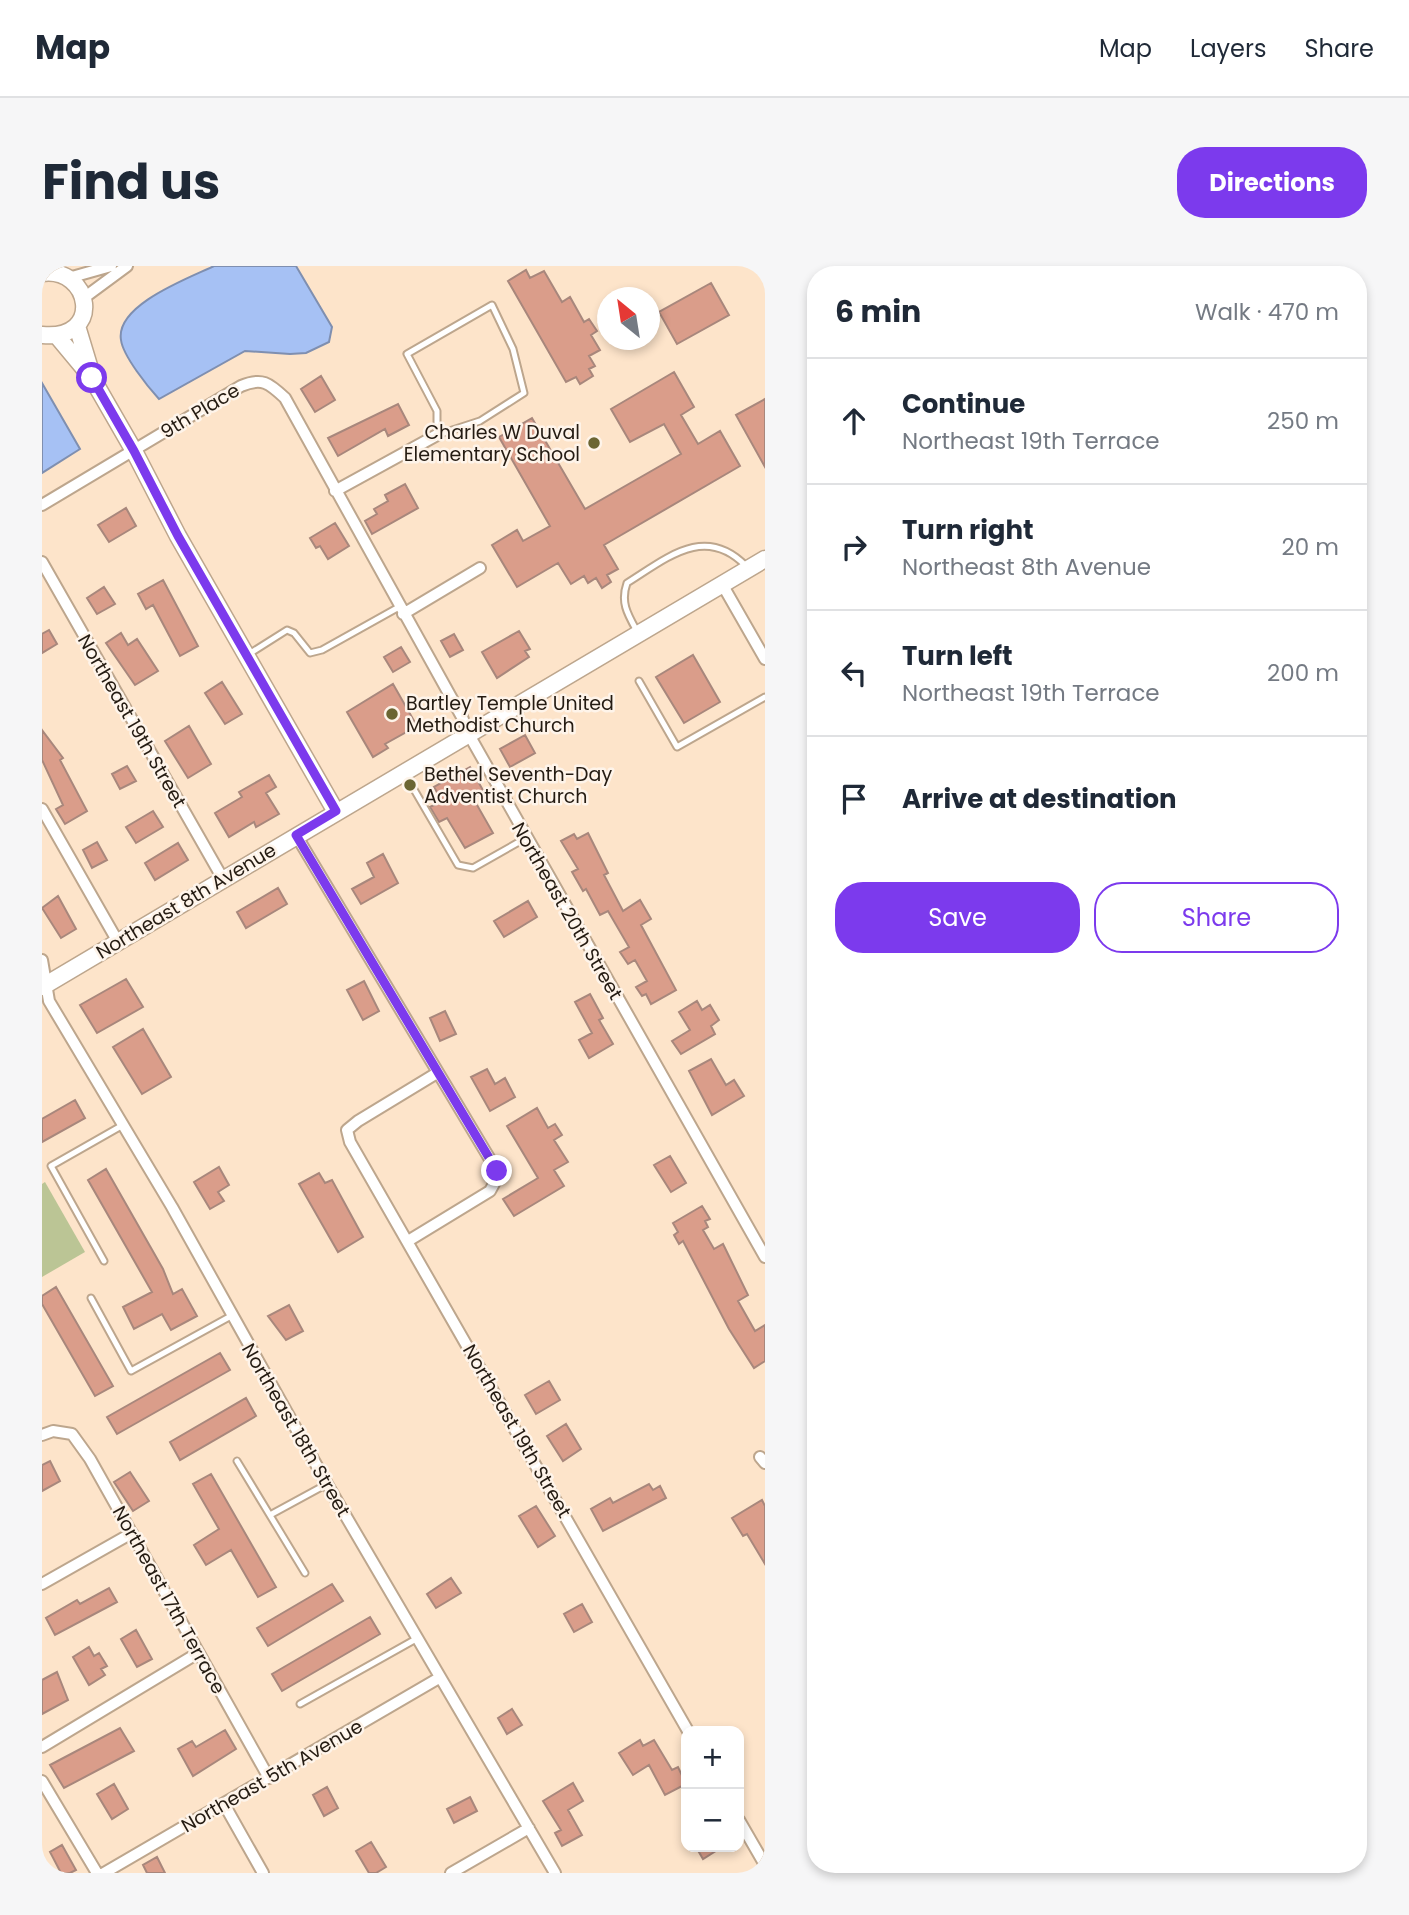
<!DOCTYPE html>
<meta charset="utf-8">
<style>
:root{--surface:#fff;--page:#f6f6f7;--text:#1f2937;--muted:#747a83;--line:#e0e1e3;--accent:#7c3aed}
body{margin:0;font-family:Poppins,sans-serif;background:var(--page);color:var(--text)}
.controls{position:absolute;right:21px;bottom:21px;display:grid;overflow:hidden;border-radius:14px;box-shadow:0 4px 10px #0003}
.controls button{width:63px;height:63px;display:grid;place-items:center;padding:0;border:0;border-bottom:2px solid var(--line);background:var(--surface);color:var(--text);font:35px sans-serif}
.compass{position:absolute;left:555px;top:21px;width:63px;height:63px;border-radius:50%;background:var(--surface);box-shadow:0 4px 10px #0003;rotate:330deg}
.stop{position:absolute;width:21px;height:21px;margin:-16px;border:5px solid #7c3aed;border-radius:50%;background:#fff}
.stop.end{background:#7c3aed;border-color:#fff;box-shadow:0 2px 7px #0008}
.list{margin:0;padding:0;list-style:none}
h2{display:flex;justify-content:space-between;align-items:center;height:91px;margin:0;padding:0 28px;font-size:30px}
h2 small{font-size:23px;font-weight:400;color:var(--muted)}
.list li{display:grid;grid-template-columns:46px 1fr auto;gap:21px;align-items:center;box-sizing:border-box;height:126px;padding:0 28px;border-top:2px solid var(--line)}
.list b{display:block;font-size:26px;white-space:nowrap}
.list p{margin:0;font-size:23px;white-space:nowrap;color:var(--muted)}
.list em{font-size:23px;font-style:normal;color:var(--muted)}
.actions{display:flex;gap:14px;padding:21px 28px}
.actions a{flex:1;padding:16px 0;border:2px solid var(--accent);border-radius:28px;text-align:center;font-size:24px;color:var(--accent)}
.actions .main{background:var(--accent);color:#fff}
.icon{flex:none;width:38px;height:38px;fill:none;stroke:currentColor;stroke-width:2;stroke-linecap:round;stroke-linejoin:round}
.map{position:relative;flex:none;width:723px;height:1607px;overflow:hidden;border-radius:28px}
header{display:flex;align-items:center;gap:42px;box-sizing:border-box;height:98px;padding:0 35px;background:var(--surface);border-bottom:2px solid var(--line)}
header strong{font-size:33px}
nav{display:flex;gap:38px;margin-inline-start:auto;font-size:24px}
.intro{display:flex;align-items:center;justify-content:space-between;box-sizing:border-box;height:168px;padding:0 42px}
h1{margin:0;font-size:49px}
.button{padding:18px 32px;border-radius:28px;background:var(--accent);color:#fff;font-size:24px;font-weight:700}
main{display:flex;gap:42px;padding:0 42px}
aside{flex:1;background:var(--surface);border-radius:28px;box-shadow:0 4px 10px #0003}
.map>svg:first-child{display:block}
.green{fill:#bbc595}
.water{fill:#a6c1f4;stroke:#7f8fb0;stroke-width:2}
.building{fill:#da9d8a;stroke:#a8877c;stroke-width:2}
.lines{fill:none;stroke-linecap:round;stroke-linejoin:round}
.lane-casing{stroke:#bda68d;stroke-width:9}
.street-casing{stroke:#bda68d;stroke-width:14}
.secondary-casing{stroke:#bda68d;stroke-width:19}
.lane{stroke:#fff;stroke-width:5}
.street{stroke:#fff;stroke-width:10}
.secondary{stroke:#fff;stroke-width:16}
.route{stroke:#7c3aed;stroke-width:9}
.poi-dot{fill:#6b6532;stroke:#fef4ea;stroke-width:2.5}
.labels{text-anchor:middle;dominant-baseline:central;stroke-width:5;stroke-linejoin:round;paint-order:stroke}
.street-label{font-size:19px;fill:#241b12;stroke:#fef4ea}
.poi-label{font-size:19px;fill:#241b12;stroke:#fef4ea;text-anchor:start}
</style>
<header>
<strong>Map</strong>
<nav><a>Map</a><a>Layers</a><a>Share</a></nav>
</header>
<div class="intro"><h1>Find us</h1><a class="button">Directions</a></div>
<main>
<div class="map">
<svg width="723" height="1607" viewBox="0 0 723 1607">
<rect width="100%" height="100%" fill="#fde4ca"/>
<path class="green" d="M3 916 43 986 0 1011V918Z"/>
<path class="water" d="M172 0H254L290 61 287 76 264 87 248 88 203 85 117 133C106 121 81 90 79 74 73 39 147 12 172 0Z
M0 117 38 183 0 207Z"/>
<path class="building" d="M484 4 488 12 502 5 520 36 528 31 542 56 547 53 555 65 549 69 558 84 547 90 553 100 547 103 551 110 538 118 534 111 524 116 466 15Z
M669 17 687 49 635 78 617 46Z
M632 106 652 141 639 149 656 178 678 165 698 200 562 279 576 303 565 309 569 316 560 322 554 312 546 317 542 310 529 318 516 297 475 321 450 279 475 264 481 275 508 260 457 171 490 152 543 243 639 188 622 158 588 176 569 143Z
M279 110 293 134 273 146 259 123Z
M723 133V201L694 149Z
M356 138 367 159 346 170 343 163 296 190 286 172Z
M363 218 376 242 330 268 323 255 335 248 332 243 346 235 343 229Z
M84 242 94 260 67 276 56 259Z
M293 257 307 280 286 293 278 280 274 282 268 272Z
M121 314 156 380 138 390 111 339 104 343 96 328Z
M62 321 73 338 55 348 45 332Z
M7 364 15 378 0 387V368Z
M477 365 488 383 483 385 487 391 455 412 440 386Z
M79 367 86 379 95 373 116 405 93 419 64 377Z
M412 368 421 384 408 391 399 375Z
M359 381 368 396 351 406 342 391Z
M651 389 678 436 642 457 614 411Z
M180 416 200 448 183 458 163 427Z
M351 418 375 460 343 478 346 482 331 491 305 446Z
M147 460 169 498 146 512 123 475Z
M0 464 21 492 18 494 45 545 23 558 14 543 21 539 0 494Z
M483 469 493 487 468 501 458 483Z
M85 500 94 515 78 523 70 508Z
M428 501 442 526 431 532 451 567 423 582 405 552 397 556 388 541 400 535 392 521Z
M227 509 234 521 224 527 237 548 214 561 212 556 187 571 173 547 200 531 197 526Z
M111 545 121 561 94 577 84 561Z
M546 567 566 607 562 609 581 645 598 634 609 653 599 659 634 724 609 738 604 728 600 730 594 721 605 715 593 694 586 698 578 686 587 681 566 645 558 649 544 623 541 625 530 606 536 603 519 575 532 568 535 573Z
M55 576 65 594 50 602 41 584Z
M136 577 146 594 113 614 103 597Z
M341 588 356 617 319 638 310 623 332 611 325 597Z
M236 622 245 638 204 662 195 646Z
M16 630 34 663 19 672 0 642Z
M486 635 495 651 462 671 452 655Z
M84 713 101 741 55 767 38 739Z
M322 715 337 745 321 754 305 724Z
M548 728 561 752 557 754 571 778 547 792 537 774 550 767 533 736Z
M655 735 660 744 668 739 677 754 669 760 673 768 639 788 630 775 648 764 637 746Z
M403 745 414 768 398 775 388 752Z
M101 763 129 811 100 828 71 781Z
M669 793 684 819 692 814 702 830 670 849 647 805Z
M445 803 453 818 463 812 473 831 448 845 429 811Z
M33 834 43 852 0 876V853Z
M495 842 506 862 513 858 520 869 512 874 526 896 512 904 522 920 472 950 461 933 496 912 465 860Z
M628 890 644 917 629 926 612 899Z
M177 901 187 919 176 926 182 935 168 943 152 916Z
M64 903 121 1003 131 1028 140 1023 155 1050 129 1064 120 1048 92 1063 81 1041 110 1026 46 914Z
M277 907 283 917 290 914 321 971 296 986 257 918Z
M660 940 668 953 663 955 666 961 661 964 672 983 681 978 706 1029 696 1035 713 1065 723 1059V1095L712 1102 687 1063 641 975 637 978 632 969 636 966 631 957Z
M14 1021 71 1120 53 1130 0 1038V1030Z
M247 1039 261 1065 244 1074 226 1050Z
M178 1087 188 1104 75 1168 65 1151Z
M507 1115 518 1134 494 1148 483 1129Z
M204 1132 214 1150 138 1194 128 1176Z
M524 1158 539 1183 521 1195 505 1170Z
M8 1195 18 1215 0 1225V1199Z
M88 1206 107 1235 91 1245 72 1216Z
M169 1208 234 1321 216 1331 189 1284 164 1299 152 1279 177 1263 151 1218Z
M607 1218 611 1224 618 1220 624 1232 561 1265 549 1243 568 1232 571 1237Z
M720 1234 723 1240V1298L705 1268 701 1270 690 1252Z
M494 1240 513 1270 496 1281 477 1250Z
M409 1312 419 1327 394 1342 385 1328Z
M290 1318 301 1335 226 1380 215 1362Z
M67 1322 75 1336 13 1369 4 1352 35 1334 38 1338Z
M540 1338 550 1356 532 1366 522 1348Z
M328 1351 338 1368 240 1425 230 1408Z
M94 1364 110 1393 95 1401 79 1373Z
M47 1381 52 1390 57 1387 65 1400 59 1403 63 1409 47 1419 31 1391Z
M15 1406 26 1434 0 1448V1414Z
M470 1443 480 1459 465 1468 456 1452Z
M78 1462 92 1485 22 1522 8 1499Z
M183 1464 194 1483 151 1510 136 1483 150 1475 154 1481Z
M598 1474 601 1480 612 1474 630 1504 636 1501 644 1518 623 1529 607 1499 591 1509 577 1487Z
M531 1517 541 1535 526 1544 540 1569 520 1580 513 1567 519 1564 501 1535Z
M72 1518 86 1543 70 1553 55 1528Z
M285 1521 296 1542 282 1550 271 1529Z
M428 1531 435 1545 412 1557 405 1543Z
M329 1576 344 1601 334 1607H327L314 1585Z
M20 1579 34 1604 28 1607H19L8 1586Z
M654 1581H680L661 1593Z
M115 1591 123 1607H105L101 1599Z"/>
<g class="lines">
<defs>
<path id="lane" d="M450 39 471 83 482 127 438 155 395 169V145L365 88Z
M596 367C586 349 578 337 585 317 625 292 663 258 704 300
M207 388 245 364 252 367 268 387 280 384 357 341
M597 415 635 481 723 431
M363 508 416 599 431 602 484 572
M62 995 9 900 81 859
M49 1032 89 1105 189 1050
M195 1195 263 1307
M228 1249 285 1218
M258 1438 374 1373"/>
<path id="street" d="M30 11 69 0
M43 31 85 0
M293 225 395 169
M0 239 199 120C220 111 227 117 243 132L420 451 426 467 723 991
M0 296 181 613
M680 318 723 393
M361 348 438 302
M0 543 76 676
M254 569 455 905 454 914 448 925 366 975
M0 694 7 735 130 941 285 1218 513 1607
M395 807 316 855 305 864 308 876 646 1465
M0 1169 11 1165 30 1168 48 1193 227 1512
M718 1191 723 1197
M0 1318 90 1267
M0 1481 156 1387
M0 1515 55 1607
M182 1538 221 1607
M697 1554 723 1599
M62 1607 397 1412
M409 1607 487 1562"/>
<path id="secondary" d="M0 7C49 0 63 75 0 69
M35 60 48 103
M15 70 50 112 92 185 136 270 294 546
M0 721 723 293"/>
</defs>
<use href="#lane" class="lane-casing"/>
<use href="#street" class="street-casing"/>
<use href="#secondary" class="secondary-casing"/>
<use href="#lane" class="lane"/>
<use href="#street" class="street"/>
<use href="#secondary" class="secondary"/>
</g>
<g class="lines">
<path class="route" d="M50 112 92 185 136 270 294 545 254 569 455 905"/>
</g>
<g class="poi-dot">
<circle cx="552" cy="177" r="7"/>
<circle cx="350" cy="448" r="7"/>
<circle cx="368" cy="519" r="7"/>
</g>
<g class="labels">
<g class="street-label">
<text transform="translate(158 145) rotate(-31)">9th Place</text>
<text transform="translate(90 455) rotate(60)">Northeast 19th Street</text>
<text transform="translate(144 635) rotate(-31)">Northeast 8th Avenue</text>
<text transform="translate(525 645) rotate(60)">Northeast 20th Street</text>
<text transform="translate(254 1164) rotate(60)">Northeast 18th Street</text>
<text transform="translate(475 1165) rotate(60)">Northeast 19th Street</text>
<text transform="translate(127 1334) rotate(61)">Northeast 17th Terrace</text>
<text transform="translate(230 1510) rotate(-30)">Northeast 5th Avenue</text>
</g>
<g class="poi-label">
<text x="538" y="166" text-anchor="end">Charles W Duval<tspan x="538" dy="22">Elementary School</tspan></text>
<text x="364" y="437">Bartley Temple United<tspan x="364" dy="22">Methodist Church</tspan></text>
<text x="382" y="508">Bethel Seventh-Day<tspan x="382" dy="22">Adventist Church</tspan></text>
</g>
</g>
</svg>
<div class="controls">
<button>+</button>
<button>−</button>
</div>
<svg class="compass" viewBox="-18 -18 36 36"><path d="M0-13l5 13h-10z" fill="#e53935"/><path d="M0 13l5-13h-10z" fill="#747a83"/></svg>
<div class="stop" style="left:50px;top:112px"></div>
<div class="stop end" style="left:455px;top:905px"></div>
</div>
<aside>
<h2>6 min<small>Walk · 470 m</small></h2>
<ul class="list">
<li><svg class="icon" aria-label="ahead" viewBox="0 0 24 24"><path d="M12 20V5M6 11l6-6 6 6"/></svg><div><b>Continue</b><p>Northeast 19th Terrace</p></div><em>250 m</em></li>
<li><svg class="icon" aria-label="right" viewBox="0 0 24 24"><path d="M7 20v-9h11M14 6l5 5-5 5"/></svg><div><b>Turn right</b><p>Northeast 8th Avenue</p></div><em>20 m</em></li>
<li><svg class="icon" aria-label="left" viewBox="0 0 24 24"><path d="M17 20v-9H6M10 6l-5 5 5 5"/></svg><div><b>Turn left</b><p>Northeast 19th Terrace</p></div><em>200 m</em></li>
<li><svg class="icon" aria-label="arrive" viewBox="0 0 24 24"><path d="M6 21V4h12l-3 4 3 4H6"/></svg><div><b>Arrive at destination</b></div></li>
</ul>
<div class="actions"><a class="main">Save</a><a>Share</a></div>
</aside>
</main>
